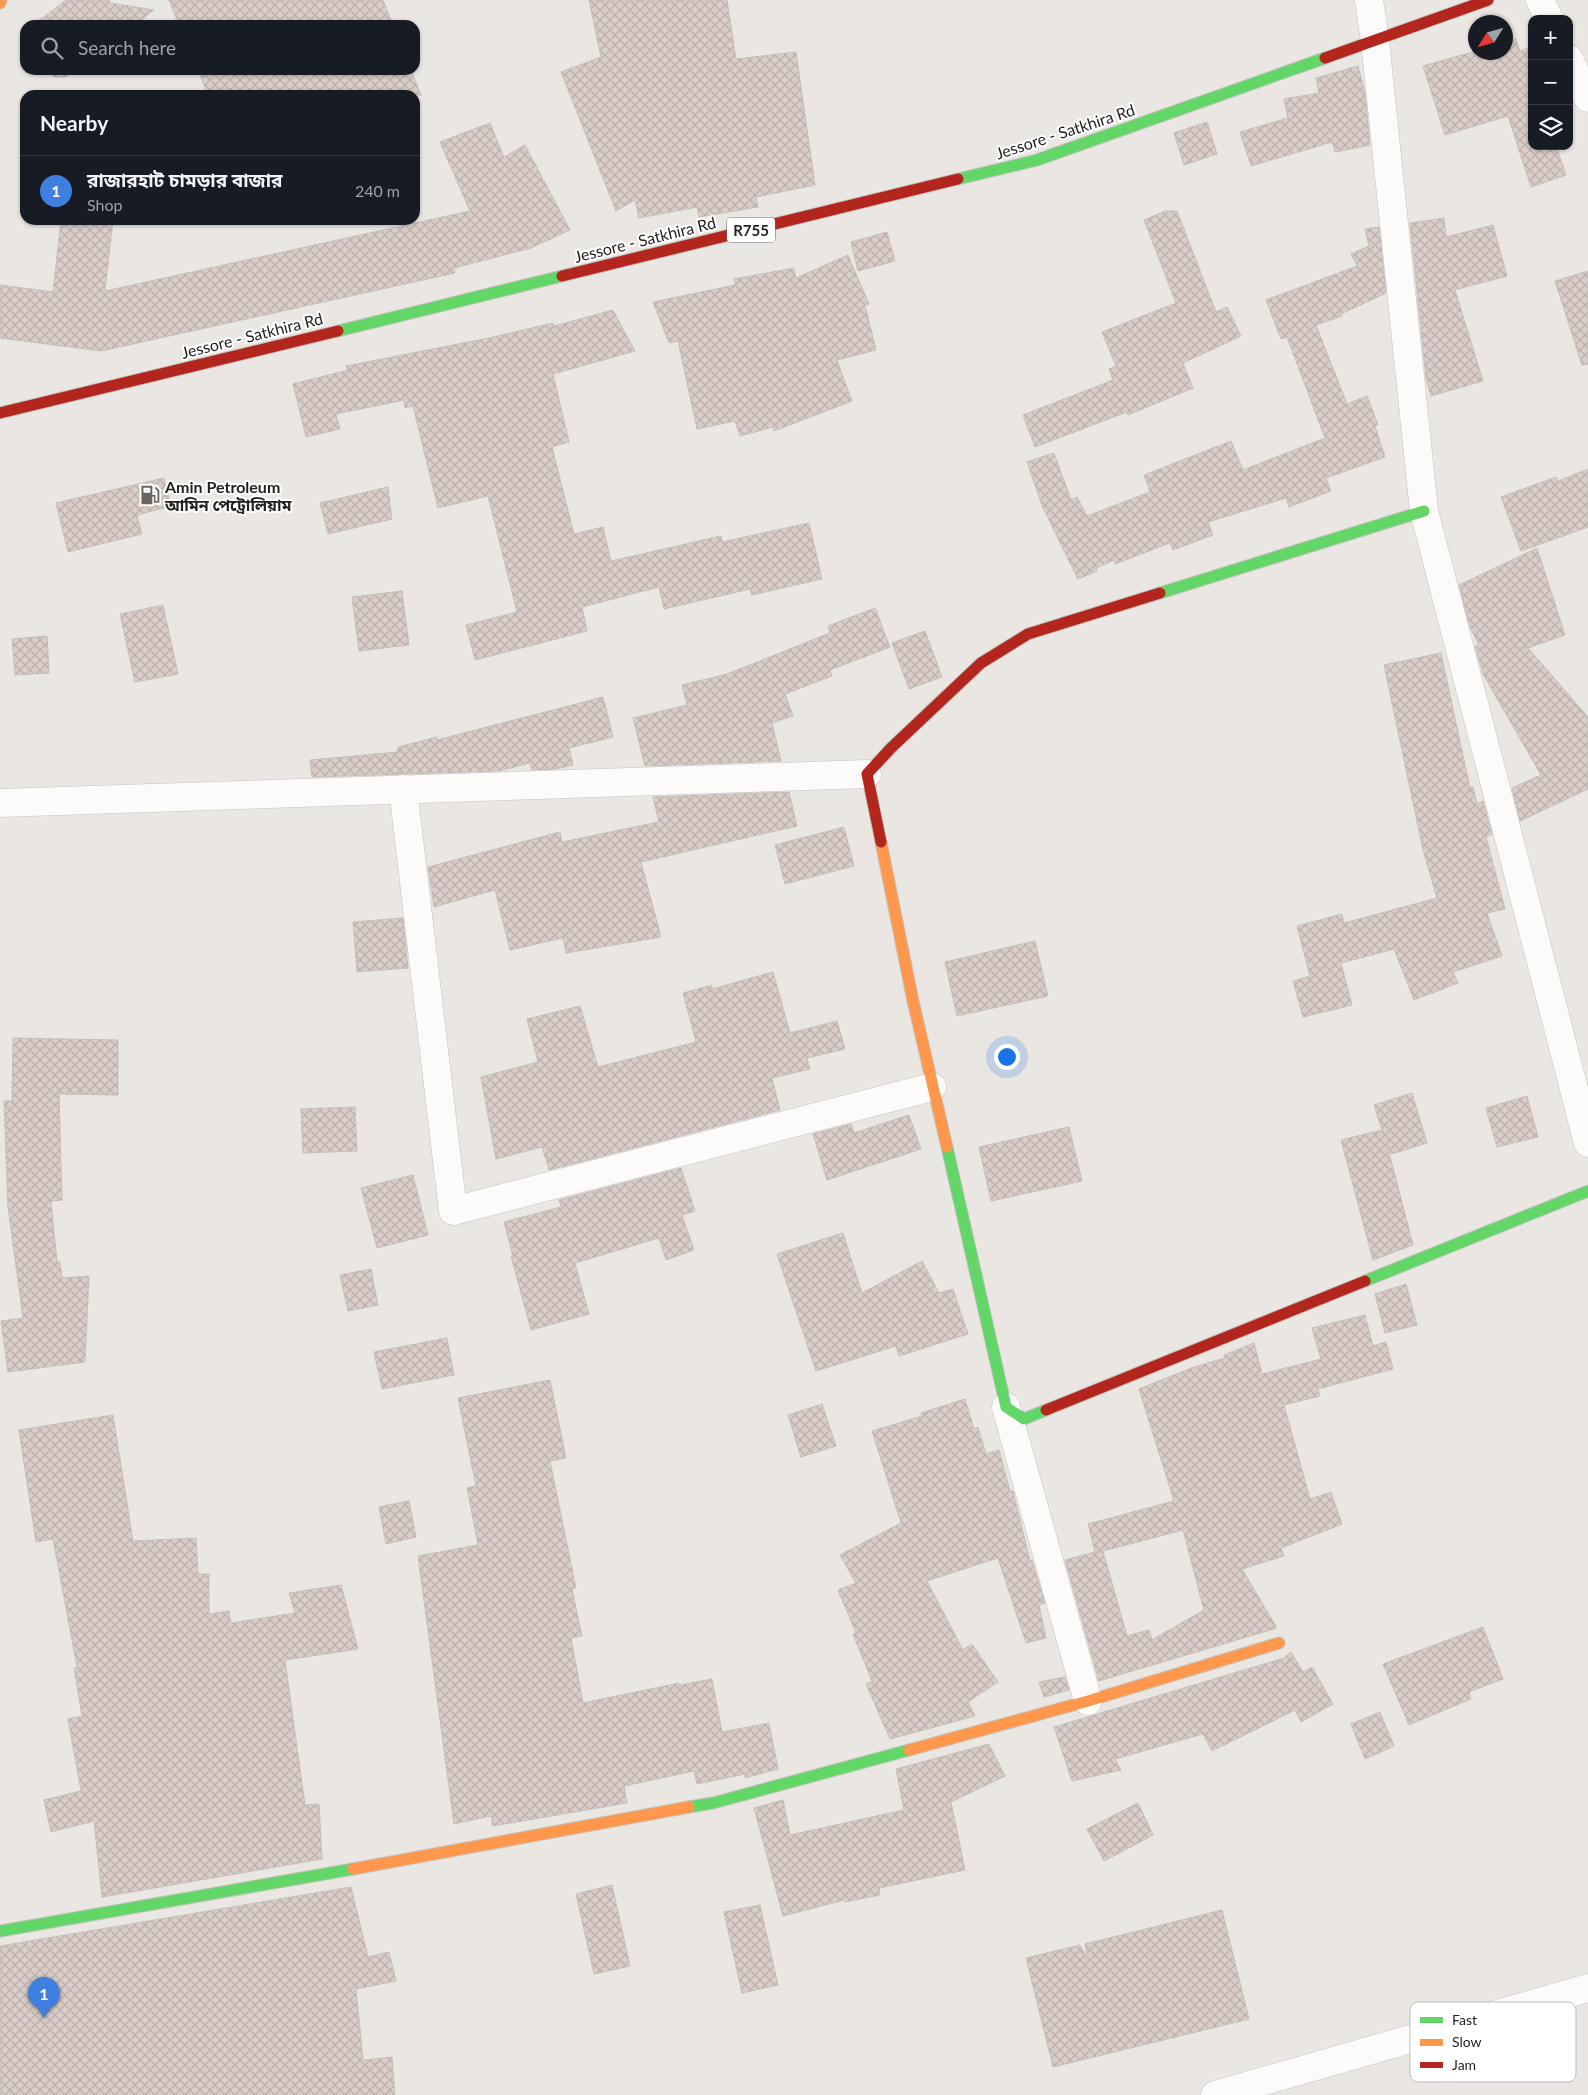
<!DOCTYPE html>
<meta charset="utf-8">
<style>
:root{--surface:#171b24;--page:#242831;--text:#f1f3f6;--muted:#9ea1a6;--line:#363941;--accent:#7c3aed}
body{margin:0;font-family:Lato,"Noto Sans Bengali",sans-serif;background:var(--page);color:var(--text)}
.controls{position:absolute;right:15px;top:15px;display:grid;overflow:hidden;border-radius:10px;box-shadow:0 1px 4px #0004}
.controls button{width:45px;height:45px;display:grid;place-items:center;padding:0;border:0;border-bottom:1px solid var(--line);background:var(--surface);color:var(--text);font:25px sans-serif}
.compass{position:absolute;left:1468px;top:15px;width:45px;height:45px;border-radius:50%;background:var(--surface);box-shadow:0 1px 4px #0004;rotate:233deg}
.you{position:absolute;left:1006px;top:1056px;width:18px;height:18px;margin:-12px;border:4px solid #fff;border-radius:50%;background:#1a73e8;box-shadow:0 0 0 8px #1a73e833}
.badge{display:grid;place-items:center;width:32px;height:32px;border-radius:50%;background:var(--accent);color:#fff;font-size:16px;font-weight:700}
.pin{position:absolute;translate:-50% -41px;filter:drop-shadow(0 1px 2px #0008)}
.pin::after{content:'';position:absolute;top:26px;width:18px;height:15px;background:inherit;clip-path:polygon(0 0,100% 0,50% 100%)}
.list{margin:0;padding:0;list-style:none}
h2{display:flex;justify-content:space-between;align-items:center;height:65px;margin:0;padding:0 20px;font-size:21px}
h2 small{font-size:16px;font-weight:400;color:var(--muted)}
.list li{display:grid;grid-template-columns:32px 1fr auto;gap:15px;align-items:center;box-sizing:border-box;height:70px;padding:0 20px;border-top:1px solid var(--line)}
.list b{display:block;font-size:19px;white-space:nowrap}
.list p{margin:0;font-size:16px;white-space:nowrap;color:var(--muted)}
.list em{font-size:16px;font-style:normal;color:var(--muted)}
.icon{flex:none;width:28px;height:28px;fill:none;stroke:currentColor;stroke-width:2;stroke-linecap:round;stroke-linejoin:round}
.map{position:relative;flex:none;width:1588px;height:2095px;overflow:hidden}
.search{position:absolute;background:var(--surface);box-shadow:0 1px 4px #0004;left:20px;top:20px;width:400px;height:55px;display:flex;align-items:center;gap:12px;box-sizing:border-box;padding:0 18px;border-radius:15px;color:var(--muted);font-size:19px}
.panel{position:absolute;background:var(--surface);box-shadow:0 1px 4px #0004;left:20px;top:90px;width:400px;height:135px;border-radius:15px}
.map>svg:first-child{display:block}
.building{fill:url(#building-cross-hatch);stroke:#c3bfbc;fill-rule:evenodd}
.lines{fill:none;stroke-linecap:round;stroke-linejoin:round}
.street-casing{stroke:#c5c2bf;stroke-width:29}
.fast-casing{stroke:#c5c2bf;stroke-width:13}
.slow-casing{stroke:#c5c2bf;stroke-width:13}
.jam-casing{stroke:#c5c2bf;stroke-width:13}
.street{stroke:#fcfbfa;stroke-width:28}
.fast{stroke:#63d668;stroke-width:11}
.slow{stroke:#ff974d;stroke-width:11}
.jam{stroke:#b3261e;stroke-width:11}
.labels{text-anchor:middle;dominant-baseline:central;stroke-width:4;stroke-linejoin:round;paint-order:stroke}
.shield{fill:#fff;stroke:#646260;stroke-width:1}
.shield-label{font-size:15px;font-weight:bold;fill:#221f1c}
.street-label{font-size:16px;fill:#221f1c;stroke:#fff}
.poi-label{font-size:16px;font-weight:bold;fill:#221f1c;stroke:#fff;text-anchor:start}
.key{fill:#fff;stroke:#bdbcbb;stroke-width:1}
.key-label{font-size:14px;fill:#221f1c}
</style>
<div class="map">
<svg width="1588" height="2095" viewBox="0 0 1588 2095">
<defs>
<pattern id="building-cross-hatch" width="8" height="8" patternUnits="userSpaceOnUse" patternTransform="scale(1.25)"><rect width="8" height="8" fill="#dacdc7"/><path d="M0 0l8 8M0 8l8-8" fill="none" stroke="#bbb0aa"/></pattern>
</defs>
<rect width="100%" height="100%" fill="#eae6e1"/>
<path class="building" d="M66 0H109L111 3 154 10 134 25H33Z
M169 0H383L393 25H179Z
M589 0H727L736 59 796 52 815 185 756 197 758 207 699 217 697 207 639 218 635 200 616 211 561 72 601 57Z
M1516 39 1520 51 1532 47V146H1556L1566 175 1531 187 1508 116 1445 135 1423 66 1476 51V52H1506V42Z
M1358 66 1365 93 1370 145 1335 152 1332 142 1251 166 1240 132 1288 118 1284 99 1319 93 1316 78Z
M49 70H74L66 77H54Z
M198 70H411L421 95H208Z
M1207 122 1217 154 1184 165 1174 133Z
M490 123 504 157 525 145 570 230 531 248 454 268 455 273 101 351 0 338V285L53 292 61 220H113L105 291 470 211 440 142Z
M1165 211H1177L1216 312 1227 307 1241 336 1183 363 1193 388 1128 415 1127 412 1035 447 1023 415 1113 380 1109 369 1116 366 1102 332 1176 303 1144 220Z
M1444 218 1446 237 1493 225 1507 276 1455 290 1483 381 1431 396 1426 378 1410 223Z
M1379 227 1386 293 1341 314 1342 316 1316 325 1347 404 1367 396 1378 425 1375 426 1385 457 1326 478 1331 491 1289 507 1286 498 1208 522 1213 535 1173 550 1170 543 1115 564 1114 560 1096 568 1097 571 1078 579 1043 508 1027 462 1054 453 1071 500 1077 497 1087 516 1150 492 1144 475 1231 441 1243 470 1325 438 1287 337 1281 339 1266 300 1357 266 1351 254 1369 246 1365 229Z
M887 232 895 261 858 271 851 242Z
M848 255 869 304 865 305 876 350 837 360 852 401 774 431 773 427 740 436 735 421 697 429 678 341 669 343 653 302 735 285 734 279 794 268 796 278Z
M1588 271V364L1582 365 1555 281Z
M613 310 635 351 553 374 569 442 552 447 574 534 603 527 611 561 721 536 722 542 809 523 822 579 752 595 750 589 664 609 659 587 582 607 587 631 475 660 466 625 517 612 488 496 438 508 413 406 405 408 404 400 336 414 340 429 306 437 293 384 348 370 346 366 489 338 553 323 554 326Z
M1588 469V527L1521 551 1501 497 1556 477 1558 481Z
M164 478 171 506 137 515 142 534 68 552 56 503Z
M388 487 392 519 328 534 320 503Z
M1537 548 1565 635 1528 648 1588 717V789L1520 821 1512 788 1541 775 1483 674 1475 646 1479 645 1470 627 1459 585Z
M402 591 409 645 359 651 352 597Z
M163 605 178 674 135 682 120 614Z
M875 608 890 647 830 670 832 676 785 694 793 716 772 723 781 761 645 766 633 718 687 705 682 685 727 674 830 633 828 626Z
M925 631 942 677 909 689 892 643Z
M47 636 49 673 15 675 12 639Z
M1441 653 1470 788 1473 787 1477 804 1483 801 1492 834 1486 837 1505 909 1487 913 1502 956 1453 972 1458 983 1414 1000 1394 949 1341 963 1352 1005 1303 1017 1293 981 1310 976 1297 926 1342 914 1344 923 1437 898 1423 850 1384 665Z
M603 697 613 737 569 748 573 765 556 769 532 770 530 763 499 771 312 777 310 760 398 752V747L437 737V740Z
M789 792 797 826 641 862 661 937 566 953 563 938 510 950 495 890 434 907 428 867 560 832 562 842 659 822 653 797Z
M844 827 854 866 785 884 775 845Z
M403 918 408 968 357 972 353 922Z
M1035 941 1048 996 957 1016 945 962Z
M773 972 790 1033 837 1021 845 1049 807 1058 810 1069 772 1078 780 1110 549 1170 542 1147 496 1159 481 1077 538 1062 527 1019 580 1006 598 1067 696 1042 683 993 712 985V989Z
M13 1038 118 1040V1095L59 1094 62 1200 51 1201 57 1262H60L62 1278 89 1276 85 1362 8 1372 1 1321 23 1318 8 1207 4 1101H12Z
M1412 1093 1427 1143 1391 1154 1386 1141 1413 1245 1373 1260 1341 1140 1382 1130 1374 1105Z
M1527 1096 1538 1137 1497 1147 1486 1108Z
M355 1107 357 1151 303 1153 301 1109Z
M909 1115 921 1149 827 1180 813 1134 851 1124 854 1133Z
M1069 1127 1082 1181 991 1201 979 1147Z
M681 1168 695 1211 682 1215 694 1250 666 1260 659 1238 575 1263 589 1314 531 1330 511 1256H513L504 1222 561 1207 559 1200Z
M413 1175 428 1235 377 1248 361 1188Z
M843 1233 862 1293 922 1261 939 1293 953 1289 968 1334 899 1356 896 1346 816 1371 777 1254Z
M371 1269 378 1305 348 1311 340 1275Z
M1406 1284 1417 1325 1385 1333 1375 1294Z
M1365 1315 1373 1346 1386 1342 1393 1369 1318 1389 1320 1396 1284 1405 1310 1499 1331 1492 1342 1524 1281 1548 1284 1556 1242 1569 1277 1628 1099 1681 1065 1560 1095 1552 1088 1524 1174 1501 1139 1389 1194 1367 1225 1358 1224 1355 1254 1343 1262 1374 1321 1359 1312 1328ZM1183 1530 1204 1610 1152 1640 1149 1630 1127 1636 1103 1551Z
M447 1338 454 1375 382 1389 374 1352Z
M550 1380 566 1458 550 1461 576 1588 572 1589 582 1636 571 1638 583 1703 679 1683 680 1685 712 1679 722 1732 769 1723 778 1769 745 1778V1774L697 1784 694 1771 624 1786 627 1803 493 1826 491 1816 454 1824 418 1556 478 1545 467 1488 476 1486 458 1398Z
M965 1399 974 1429 978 1427 986 1454 999 1450 1010 1491H1013L1030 1561 1032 1560 1045 1603 1039 1605 1046 1638 1026 1643 998 1558 927 1581 963 1650 972 1644 998 1682 968 1702 975 1716 890 1739 866 1684 872 1681 853 1634 856 1633 838 1590 856 1583 840 1555 901 1523 872 1431 922 1416 921 1413Z
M822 1404 836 1446 801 1457 788 1415Z
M113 1415 133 1541 196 1538 198 1574H209V1614L229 1611 231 1623 295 1613 289 1593 341 1585 358 1649 285 1660 305 1805 319 1804 322 1859 102 1897 94 1821 51 1832 44 1800 81 1791 68 1719 82 1716 74 1668 77 1667 53 1539 36 1542 19 1430Z
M409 1501 416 1537 386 1544 379 1507Z
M1483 1627 1503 1679 1469 1692 1471 1699 1409 1725 1383 1664Z
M1291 1652 1303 1672 1312 1667 1333 1704 1301 1722 1295 1710 1212 1751 1203 1734 1115 1759 1121 1770 1072 1781 1054 1727 1284 1658Z
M1065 1677 1069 1690 1044 1697 1039 1682Z
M1380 1712 1394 1746 1365 1759 1351 1724Z
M989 1744 1005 1776 951 1802 965 1870 879 1888 880 1895 845 1902 844 1900 783 1916 754 1808 783 1800 790 1835 904 1810 896 1769Z
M1138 1803 1153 1835 1104 1861 1087 1829Z
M612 1885 630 1966 594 1974 576 1894Z
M351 1887 368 1957 389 1952 396 1981 356 1989 363 2060 392 2057 395 2095H0V1946Z
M760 1905 778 1985 742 1993 724 1912Z
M1222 1910 1249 2019 1053 2067 1026 1958 1080 1945 1088 1959 1085 1944Z"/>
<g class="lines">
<defs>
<path id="street" d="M1369 0 1375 41 1424 511 1588 1143
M1540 0 1549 19
M1569 59 1588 98
M403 789 453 1211 932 1087
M0 803 867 774
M1006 1407 1088 1701
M1215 2095 1588 1988"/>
<path id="fast" d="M958 179 1037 160 1325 58
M338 331 562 276
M1160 593 1424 511
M947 1147 1006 1407 1024 1419 1046 1410
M1365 1281 1588 1191
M689 1807 713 1803 909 1750
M0 1931 353 1869"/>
<path id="slow" d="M0 3 1 0
M881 842 913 1001 947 1147
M909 1750 1088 1701 1279 1643
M353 1869 689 1807"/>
<path id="jam" d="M1325 58 1488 0
M562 276 958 179
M0 413 338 331
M881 842 867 774 891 748 981 663 1028 634 1160 593
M1046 1410 1365 1281"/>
</defs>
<use href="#street" class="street-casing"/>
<use href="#fast" class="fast-casing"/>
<use href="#slow" class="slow-casing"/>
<use href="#jam" class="jam-casing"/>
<use href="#street" class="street"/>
<use href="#fast" class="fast"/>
<use href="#slow" class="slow"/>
<use href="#jam" class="jam"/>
</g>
<defs>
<symbol id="fuel-bare" viewBox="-9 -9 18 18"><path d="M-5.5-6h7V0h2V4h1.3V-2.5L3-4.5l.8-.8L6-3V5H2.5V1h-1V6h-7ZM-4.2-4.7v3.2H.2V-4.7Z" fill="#686561" stroke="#fff" stroke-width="2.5" paint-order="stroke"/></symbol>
</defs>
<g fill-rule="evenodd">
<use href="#fuel-bare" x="136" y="481" width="28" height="28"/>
</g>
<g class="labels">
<rect class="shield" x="727" y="217.5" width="48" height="25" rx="4"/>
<g class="shield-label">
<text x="751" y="230">R755</text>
</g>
<g class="street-label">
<text transform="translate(1065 131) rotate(-18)">Jessore - Satkhira Rd</text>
<text transform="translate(645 239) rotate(-14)">Jessore - Satkhira Rd</text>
<text transform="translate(252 335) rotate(-14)">Jessore - Satkhira Rd</text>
</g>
<g class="poi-label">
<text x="165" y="486">Amin Petroleum<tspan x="165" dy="18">আমিন পেট্রোলিয়াম</tspan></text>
</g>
</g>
<rect x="1410" y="2002" width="166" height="80" rx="8" class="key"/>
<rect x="1420" y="2017" width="23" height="6" fill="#63d668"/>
<rect x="1420" y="2039" width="23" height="7" fill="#ff974d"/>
<rect x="1420" y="2062" width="23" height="6" fill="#b3261e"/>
<g class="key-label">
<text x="1452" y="2025">Fast</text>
<text x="1452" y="2047">Slow</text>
<text x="1452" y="2070">Jam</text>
</g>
</svg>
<div class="controls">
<button>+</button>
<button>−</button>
<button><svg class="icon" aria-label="layers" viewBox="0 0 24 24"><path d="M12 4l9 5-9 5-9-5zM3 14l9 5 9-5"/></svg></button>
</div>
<svg class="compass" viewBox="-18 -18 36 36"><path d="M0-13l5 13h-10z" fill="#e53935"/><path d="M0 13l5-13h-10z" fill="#9ea1a6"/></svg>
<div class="you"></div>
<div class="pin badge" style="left:44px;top:2018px;background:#3f7fe0">1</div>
<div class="search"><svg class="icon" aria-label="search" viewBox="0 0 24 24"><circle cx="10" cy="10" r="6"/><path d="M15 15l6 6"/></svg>Search here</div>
<section class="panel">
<h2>Nearby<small></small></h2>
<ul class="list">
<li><span class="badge" style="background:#3f7fe0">1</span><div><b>রাজারহাট চামড়ার বাজার</b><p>Shop</p></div><em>240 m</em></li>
</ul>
</section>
</div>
